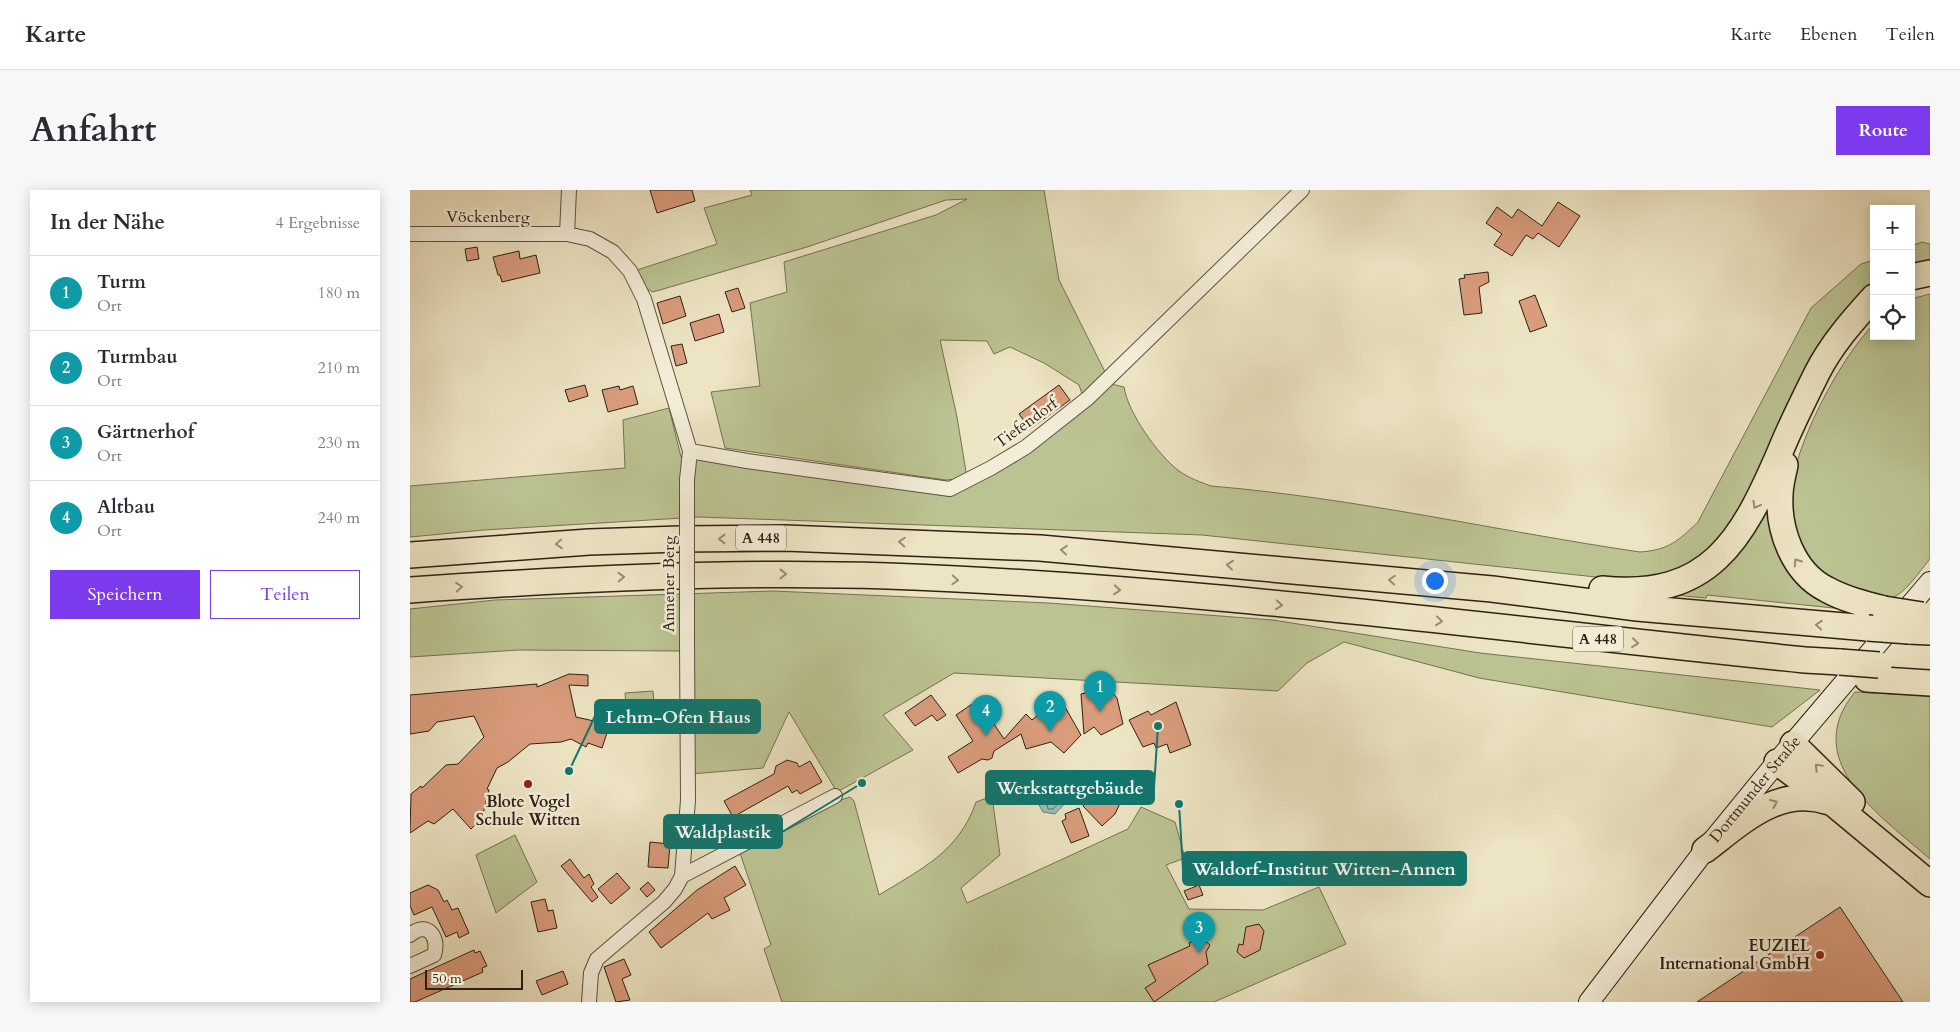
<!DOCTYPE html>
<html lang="de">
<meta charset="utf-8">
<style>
:root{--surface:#fff;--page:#f7f7f7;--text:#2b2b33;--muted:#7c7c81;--line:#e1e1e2;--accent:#7c3aed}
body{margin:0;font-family:Cardo,serif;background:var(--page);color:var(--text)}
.controls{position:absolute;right:15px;top:15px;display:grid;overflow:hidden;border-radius:0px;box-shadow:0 2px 12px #0003}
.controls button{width:45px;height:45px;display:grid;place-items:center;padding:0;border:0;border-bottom:1px solid var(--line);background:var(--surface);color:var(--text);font:25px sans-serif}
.scale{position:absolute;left:15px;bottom:12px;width:98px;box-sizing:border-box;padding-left:5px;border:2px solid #2d2114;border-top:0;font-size:14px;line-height:18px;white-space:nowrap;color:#2d2114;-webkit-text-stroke:4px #f3edd8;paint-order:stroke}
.you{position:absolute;left:1024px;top:390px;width:18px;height:18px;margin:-12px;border:4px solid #fff;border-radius:50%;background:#1a73e8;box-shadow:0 0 0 8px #1a73e833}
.badge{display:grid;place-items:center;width:32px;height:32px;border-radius:50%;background:var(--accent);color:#fff;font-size:16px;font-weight:700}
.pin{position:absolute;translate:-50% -41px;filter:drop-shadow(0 1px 2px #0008)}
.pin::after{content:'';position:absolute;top:26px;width:18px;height:15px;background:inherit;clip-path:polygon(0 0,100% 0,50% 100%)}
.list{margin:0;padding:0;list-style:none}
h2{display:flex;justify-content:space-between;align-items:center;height:65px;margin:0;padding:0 20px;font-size:21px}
h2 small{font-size:16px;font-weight:400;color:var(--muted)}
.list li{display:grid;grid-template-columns:32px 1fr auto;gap:15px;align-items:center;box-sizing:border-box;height:75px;padding:0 20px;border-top:1px solid var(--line)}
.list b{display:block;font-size:19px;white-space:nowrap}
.list p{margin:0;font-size:16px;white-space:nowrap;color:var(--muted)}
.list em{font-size:16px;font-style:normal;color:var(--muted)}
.actions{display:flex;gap:10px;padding:15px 20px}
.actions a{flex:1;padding:11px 0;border:1px solid var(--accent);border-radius:0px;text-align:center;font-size:18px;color:var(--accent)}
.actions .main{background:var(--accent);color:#fff}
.icon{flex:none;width:28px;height:28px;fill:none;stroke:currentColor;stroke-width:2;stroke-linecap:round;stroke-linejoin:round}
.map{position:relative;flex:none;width:1520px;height:812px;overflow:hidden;border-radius:0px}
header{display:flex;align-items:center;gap:30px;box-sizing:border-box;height:70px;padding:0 25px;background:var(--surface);border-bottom:1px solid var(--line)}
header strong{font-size:24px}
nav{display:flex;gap:28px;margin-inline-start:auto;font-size:18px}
.intro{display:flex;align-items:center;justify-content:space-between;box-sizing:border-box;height:120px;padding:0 30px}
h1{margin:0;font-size:35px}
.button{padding:12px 22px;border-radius:0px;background:var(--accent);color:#fff;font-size:18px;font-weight:700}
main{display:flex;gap:30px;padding:0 30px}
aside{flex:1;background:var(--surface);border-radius:0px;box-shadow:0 2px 12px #0003}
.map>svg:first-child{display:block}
.green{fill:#bcc392;stroke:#747253}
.water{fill:#99beb6;stroke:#6e7f75}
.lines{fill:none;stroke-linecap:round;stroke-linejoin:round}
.shore{stroke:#637065;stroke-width:1}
.building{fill:#d99c7c;stroke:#2d2114}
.street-casing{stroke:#5d5240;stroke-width:16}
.secondary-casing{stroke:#2d2114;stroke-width:22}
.highway-casing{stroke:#2d2114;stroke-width:28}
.street{stroke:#f3edd8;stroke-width:14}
.secondary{stroke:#f3edd8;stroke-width:20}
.highway{stroke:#ede4c3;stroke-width:25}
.street-bridge-casing{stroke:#5d5240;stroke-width:16;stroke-linecap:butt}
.highway-bridge-casing{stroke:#2d2114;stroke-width:28;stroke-linecap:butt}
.street-bridge{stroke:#f3edd8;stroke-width:14}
.highway-bridge{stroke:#ede4c3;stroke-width:25}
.oneway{stroke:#978c74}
.poi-dot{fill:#8f2418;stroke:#f3edd8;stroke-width:2}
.labels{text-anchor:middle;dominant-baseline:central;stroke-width:5;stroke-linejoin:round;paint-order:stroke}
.shield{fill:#f3edd8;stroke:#685e4f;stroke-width:1}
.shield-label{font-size:15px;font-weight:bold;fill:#2d2114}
.street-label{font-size:16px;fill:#2d2114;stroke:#f3edd8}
.poi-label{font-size:16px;font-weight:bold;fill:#2d2114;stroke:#f3edd8}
.leader{fill:none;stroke:#0f766e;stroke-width:2}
.callout-dot{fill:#0f766e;stroke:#f3edd8;stroke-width:2}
.callout{fill:#0f766e;stroke:#0f766e;stroke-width:2}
.callout-label{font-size:18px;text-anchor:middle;font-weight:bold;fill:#fff}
</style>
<header>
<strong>Karte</strong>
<nav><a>Karte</a><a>Ebenen</a><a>Teilen</a></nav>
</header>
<div class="intro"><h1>Anfahrt</h1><a class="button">Route</a></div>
<main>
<aside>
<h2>In der Nähe<small>4 Ergebnisse</small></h2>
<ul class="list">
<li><span class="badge" style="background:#0f9aa8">1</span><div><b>Turm</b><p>Ort</p></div><em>180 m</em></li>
<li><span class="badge" style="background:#0f9aa8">2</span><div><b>Turmbau</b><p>Ort</p></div><em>210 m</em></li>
<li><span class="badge" style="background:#0f9aa8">3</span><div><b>Gärtnerhof</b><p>Ort</p></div><em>230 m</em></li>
<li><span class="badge" style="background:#0f9aa8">4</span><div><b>Altbau</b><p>Ort</p></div><em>240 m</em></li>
</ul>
<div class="actions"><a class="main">Speichern</a><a>Teilen</a></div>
</aside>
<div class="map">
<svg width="1520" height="812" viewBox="0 0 1520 812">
<rect width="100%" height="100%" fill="#ede4c3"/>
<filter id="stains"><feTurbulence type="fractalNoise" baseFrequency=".004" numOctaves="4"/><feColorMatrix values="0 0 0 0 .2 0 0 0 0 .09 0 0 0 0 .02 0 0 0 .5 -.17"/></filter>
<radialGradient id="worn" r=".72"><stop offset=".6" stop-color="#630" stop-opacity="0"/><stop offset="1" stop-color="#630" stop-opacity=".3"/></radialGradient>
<path class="green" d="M340 0H634L649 90 701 194 714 197C718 223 748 265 769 281 779 288 790 292 801 296 945 308 1087 341 1230 362 1259 360 1268 351 1288 332L1401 118 1451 74 1464 70V97L1411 154 1390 189 1341 302 1320 338 1297 363 1264 382 1214 390 792 345 289 327 74 340 0 347V296L215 278 213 230 259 218 271 267 546 301 677 218 669 195 634 173 600 157 584 164 577 151 530 150 547 227 557 288 536 290 315 258 301 202 350 196 340 113 377 102 374 72 526 25 557 9 536 10 397 57 243 102 235 98 227 80 307 54 294 18 342 5Z
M1512 52 1520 54V74L1501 78V56Z
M1520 104V369C1512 378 1495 404 1483 407 1478 408 1470 405 1465 404 1452 402 1432 398 1421 391 1402 379 1382 343 1380 321 1375 270 1429 169 1464 134V146H1501V109Z
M1362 295 1366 335 1443 420 1297 405 1296 408 1253 404 1266 398Z
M363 401 639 413 863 430 1070 463 1410 500 1362 537 1069 488 934 452 897 473 868 501 544 483 473 525 503 560 427 602 379 522 353 578 281 584 271 461 108 460 0 467V419L85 410Z
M243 501 246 540 218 542 215 503Z
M1445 502 1520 506V669C1473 628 1388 571 1445 502Z
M582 606 590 665 551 698 557 713 718 639 731 617 765 632 775 668 756 675 779 719 853 720 909 697 936 754 804 812H372L354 759 361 755 330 663 427 611 440 607 444 611 469 705C511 679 549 662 566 612Z
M105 645 127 692 86 723 66 665Z"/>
<path class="water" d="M658 589 670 594 673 603 659 609 645 624 633 622 626 610 627 606Z"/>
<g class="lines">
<path class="shore" d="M658 594 666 597V601L656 605 643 619H638L635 609Z"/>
</g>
<path class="building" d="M240 0H282L285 11 247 23Z
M1148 12 1170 26 1149 57 1128 43 1123 49 1116 45 1102 66 1084 55 1092 44 1076 33 1087 17 1102 28 1108 19 1132 36Z
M67 57 69 69 57 71 55 59Z
M109 61 110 69 126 65 130 83 92 92 90 85H88L83 67Z
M1078 82 1079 92 1069 97 1072 123 1054 125 1049 89 1055 88 1054 85Z
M328 98 335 118 322 122 315 102Z
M1125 105 1137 136 1120 142 1109 111Z
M270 106 276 126 253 134 247 113Z
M309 124 314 142 285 151 280 133Z
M272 154 277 173 266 176 261 156Z
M175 195 178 206 159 212 155 200Z
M649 195 660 210 620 239 609 224Z
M209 196 210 200 223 196 228 214 198 222 192 200Z
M159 484 178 485V496L159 495 166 527 184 531 187 518 193 519 194 513H207L192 558 178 553 176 557 161 549 151 552 120 554 98 572 87 578 77 599 79 600 72 628 61 639 43 619 24 634 18 631 0 643 1 604 11 596 12 598 36 575 48 574 74 547 64 526 27 532 19 541 0 544V505L127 494V497Z
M698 497 707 508 713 534 691 545 684 537 674 544 671 504Z
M521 505 536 525 527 531 522 525 505 536 495 523Z
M568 510 594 549 616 524 622 530 636 518 644 524 655 517 671 545 654 563 641 552 616 559 611 544 584 561 582 568 578 570 572 569 548 583 538 567 563 551 546 525Z
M766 512 781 555 760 563 757 554 746 558 744 553 733 557 719 530 738 521 741 525Z
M377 570 387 573 389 577 400 571 412 592 390 604 387 600 382 603 378 596 323 627 314 611 364 584 366 576Z
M701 587 719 594 705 624 692 636 673 616 680 606 684 590 698 593Z
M669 618 679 646 661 653 652 631 656 629 655 624Z
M240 652 260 654 258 678 238 677Z
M160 669 174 688 179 684 184 694 181 697 188 707 182 712 151 676Z
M325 676 336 695 314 708 320 720 302 729 298 723 251 758 239 742 287 700Z
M207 683 220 698 201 714 188 699Z
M238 692 245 700 237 707 230 699Z
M18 695 28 700 34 712 37 710 42 720 48 718 59 743 49 748 47 742 36 747 22 717 4 725 0 716V703Z
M789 695 793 705 778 710 774 701Z
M135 709 138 721 143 720 147 738 128 742 121 712Z
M1430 717 1493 812H1287Z
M849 734 854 741 850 760 834 768 827 762 829 754 833 755 836 737Z
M792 748 800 755 796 762 798 774 744 812 735 798 746 791 738 775 780 756 779 753Z
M64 760 65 763 70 761 77 776 72 778 73 782 5 812H0V789Z
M214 769 221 785 212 789 220 810 206 812 194 777Z
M153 781 158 794 132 805 126 791Z"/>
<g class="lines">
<defs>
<path id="street" d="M0 44H157L180 49 203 62 220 81 234 109 280 261 277 290
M157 44 159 0
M280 261 337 271 540 299 581 278 616 257 678 208 892 0
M272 686 425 606
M0 745C17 730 30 747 24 765L0 776
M179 812 181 783 187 769 254 712 265 699 272 686 278 610 277 454"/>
<g id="secondary">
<path id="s1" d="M1179 812 1295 660 1367 572 1520 392"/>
</g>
<path id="highway" d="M1501 87 1520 83
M1375 275C1373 285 1370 295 1370 305 1368 340 1383 382 1416 399 1434 409 1454 414 1474 419
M0 365 179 352 270 349 375 348 630 358 1082 399 1227 418 1458 438
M1192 399C1300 410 1332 350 1370 262 1381 235 1394 209 1407 183 1421 155 1443 130 1464 107
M0 400C159 389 318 381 478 386 785 397 1090 439 1395 470L1430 472
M1499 441 1520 442
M1457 489 1520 493
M1383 554 1442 612
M1367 572 1425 615 1520 694
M1295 660C1332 632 1369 595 1419 612"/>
</defs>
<use href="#street" class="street-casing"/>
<use href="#secondary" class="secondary-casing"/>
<use href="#highway" class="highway-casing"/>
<use href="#street" class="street"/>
<use href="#secondary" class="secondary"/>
<use href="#highway" class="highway"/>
<defs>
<path id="street-bridge" d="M277 454V290"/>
<path id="highway-bridge" d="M1474 419 1512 425
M1458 438 1499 441
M1430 472 1469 475"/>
</defs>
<use href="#street-bridge" class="street-bridge-casing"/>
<use href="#highway-bridge" class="highway-bridge-casing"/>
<use href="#street-bridge" class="street-bridge"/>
<use href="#highway-bridge" class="highway-bridge"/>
</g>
<defs><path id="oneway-chevron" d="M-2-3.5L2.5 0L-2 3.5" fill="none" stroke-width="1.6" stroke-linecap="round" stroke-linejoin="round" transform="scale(1.25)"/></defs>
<g class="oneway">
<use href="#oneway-chevron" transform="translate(1346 315) rotate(119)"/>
<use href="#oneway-chevron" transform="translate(312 349) rotate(180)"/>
<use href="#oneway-chevron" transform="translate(492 352) rotate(-177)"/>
<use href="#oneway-chevron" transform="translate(149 354) rotate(176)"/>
<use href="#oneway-chevron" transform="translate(654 360) rotate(-175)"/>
<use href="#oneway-chevron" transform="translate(1387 372) rotate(-125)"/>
<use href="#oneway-chevron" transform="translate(820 375) rotate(-174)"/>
<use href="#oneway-chevron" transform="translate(373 384)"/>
<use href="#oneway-chevron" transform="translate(211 387) rotate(-2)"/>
<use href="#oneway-chevron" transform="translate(545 390) rotate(3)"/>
<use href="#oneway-chevron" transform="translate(982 390) rotate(-175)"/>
<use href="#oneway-chevron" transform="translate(49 397) rotate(-4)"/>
<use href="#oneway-chevron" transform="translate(707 400) rotate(5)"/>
<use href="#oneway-chevron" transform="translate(869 415) rotate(5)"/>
<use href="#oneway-chevron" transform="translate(1029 431) rotate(6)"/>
<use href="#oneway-chevron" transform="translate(1409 435) rotate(-176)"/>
<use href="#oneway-chevron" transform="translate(1225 453) rotate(6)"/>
<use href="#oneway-chevron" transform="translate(1408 577) rotate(-135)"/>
<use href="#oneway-chevron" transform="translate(1364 613) rotate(-23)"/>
</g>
<g class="poi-dot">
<circle cx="118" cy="594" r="5"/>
<circle cx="1410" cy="765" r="5"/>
</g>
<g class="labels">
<g class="shield">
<rect x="326" y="335.5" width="50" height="25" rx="4"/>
<rect x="1163" y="436.5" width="50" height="25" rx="4"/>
</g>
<g class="shield-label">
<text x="351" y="348">A 448</text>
<text x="1188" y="449">A 448</text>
</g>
<g class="street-label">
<text x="78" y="27">Vöckenberg</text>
<text transform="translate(616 233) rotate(-36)">Tiefendorf</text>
<text transform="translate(259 394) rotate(-90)">Annener Berg</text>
<text stroke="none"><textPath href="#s1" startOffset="270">Dortmunder Straße</textPath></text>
</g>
<g class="poi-label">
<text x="118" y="612">Blote Vogel<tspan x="118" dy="18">Schule Witten</tspan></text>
<text x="1400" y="756" text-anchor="end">EUZIEL<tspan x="1400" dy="18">International GmbH</tspan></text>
</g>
</g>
<path class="leader" d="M159 581L185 526M748 536L744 598M452 593L372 642M769 614L773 679"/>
<g class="callout-dot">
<circle cx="159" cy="581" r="5"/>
<circle cx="748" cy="536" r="5"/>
<circle cx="452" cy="593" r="5"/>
<circle cx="769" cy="614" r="5"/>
</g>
<g class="callout">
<rect x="185" y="510" width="165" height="33" rx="5"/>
<rect x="576" y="581" width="168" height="33" rx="5"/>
<rect x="254" y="625" width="118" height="33" rx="5"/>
<rect x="773" y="662" width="283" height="33" rx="5"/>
</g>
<g class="callout-label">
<text x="268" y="533">Lehm-Ofen Haus</text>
<text x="660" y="604">Werkstattgebäude</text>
<text x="313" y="648">Waldplastik</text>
<text x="914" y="685">Waldorf-Institut Witten-Annen</text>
</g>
<rect width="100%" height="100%" filter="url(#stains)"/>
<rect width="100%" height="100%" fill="url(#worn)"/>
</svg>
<div class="controls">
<button>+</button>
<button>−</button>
<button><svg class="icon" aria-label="locate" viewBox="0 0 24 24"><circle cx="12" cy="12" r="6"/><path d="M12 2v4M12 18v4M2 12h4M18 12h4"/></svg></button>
</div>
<div class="scale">50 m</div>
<div class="you"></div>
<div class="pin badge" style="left:690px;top:522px;background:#0f9aa8">1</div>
<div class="pin badge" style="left:640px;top:542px;background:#0f9aa8">2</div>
<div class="pin badge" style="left:789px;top:763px;background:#0f9aa8">3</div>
<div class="pin badge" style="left:576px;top:546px;background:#0f9aa8">4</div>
</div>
</main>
